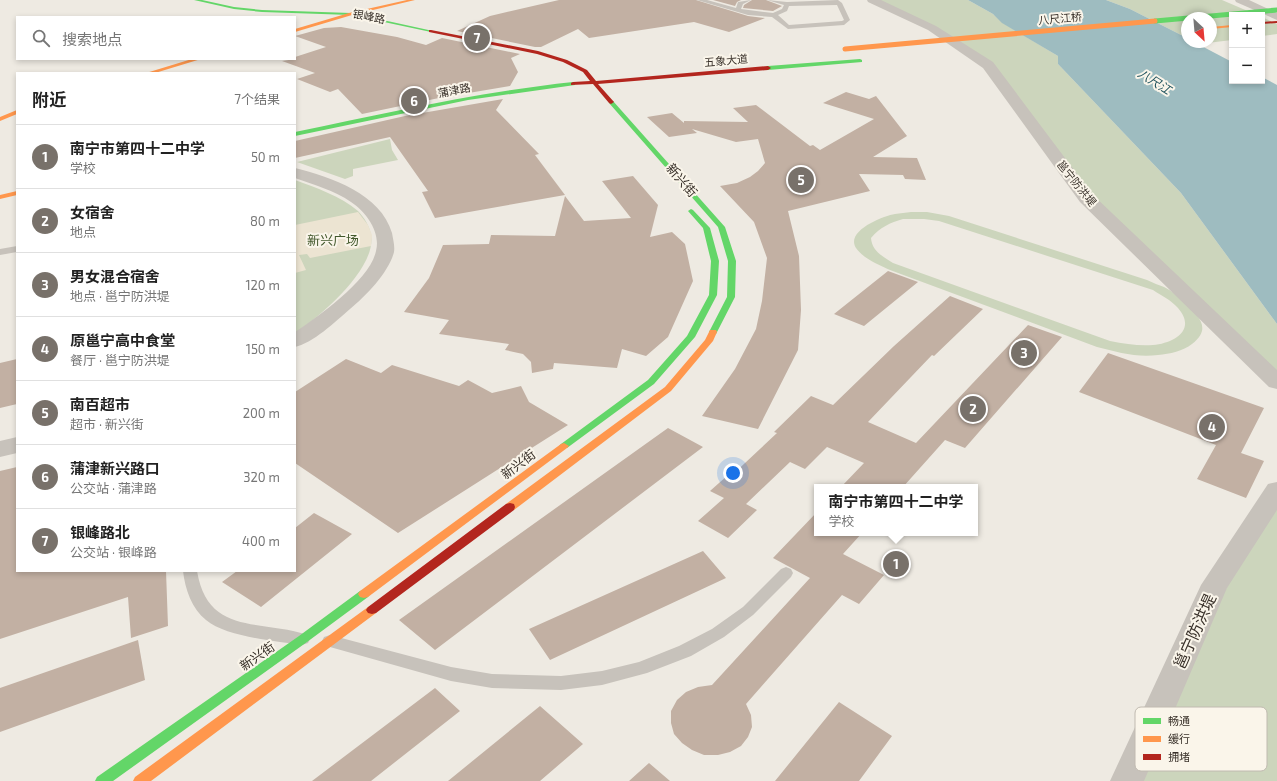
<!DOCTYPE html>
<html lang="zh">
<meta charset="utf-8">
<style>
:root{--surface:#fff;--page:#f6f6f6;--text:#222;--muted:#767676;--line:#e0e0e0;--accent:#78716a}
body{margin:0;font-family:"Exo 2","Noto Sans SC",sans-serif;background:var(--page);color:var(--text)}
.controls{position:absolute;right:12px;top:12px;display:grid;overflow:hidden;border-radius:0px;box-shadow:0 2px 6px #0003}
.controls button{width:36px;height:36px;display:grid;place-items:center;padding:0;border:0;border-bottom:1px solid var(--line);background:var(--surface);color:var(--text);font:20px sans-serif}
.compass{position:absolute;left:1181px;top:12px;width:36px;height:36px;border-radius:50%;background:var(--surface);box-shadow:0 2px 6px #0003;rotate:154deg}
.you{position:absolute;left:733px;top:473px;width:14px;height:14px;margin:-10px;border:3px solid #fff;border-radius:50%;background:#1a73e8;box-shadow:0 0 0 6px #1a73e833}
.badge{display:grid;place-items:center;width:26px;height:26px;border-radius:50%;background:var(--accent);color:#fff;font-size:13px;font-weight:700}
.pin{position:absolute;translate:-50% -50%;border:2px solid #fff;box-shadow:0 1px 4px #0006}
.popup{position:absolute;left:814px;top:484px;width:164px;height:52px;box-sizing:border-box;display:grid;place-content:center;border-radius:0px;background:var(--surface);filter:drop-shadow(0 1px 3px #0005);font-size:13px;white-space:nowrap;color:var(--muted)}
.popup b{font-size:15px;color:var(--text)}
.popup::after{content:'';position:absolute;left:50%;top:100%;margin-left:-8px;border:8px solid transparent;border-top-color:var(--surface)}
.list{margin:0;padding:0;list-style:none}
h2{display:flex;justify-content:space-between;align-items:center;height:52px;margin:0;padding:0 16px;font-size:17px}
h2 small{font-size:13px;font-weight:400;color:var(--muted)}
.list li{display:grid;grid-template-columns:26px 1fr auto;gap:12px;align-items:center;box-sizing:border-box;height:64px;padding:0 16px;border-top:1px solid var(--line)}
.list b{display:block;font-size:15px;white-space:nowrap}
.list p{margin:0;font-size:13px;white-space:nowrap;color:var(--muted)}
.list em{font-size:13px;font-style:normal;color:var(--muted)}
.icon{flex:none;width:22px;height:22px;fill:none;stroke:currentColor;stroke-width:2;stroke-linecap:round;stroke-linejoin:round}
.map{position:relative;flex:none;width:1277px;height:781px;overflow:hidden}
.search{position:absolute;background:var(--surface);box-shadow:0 2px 6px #0003;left:16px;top:16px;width:280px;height:44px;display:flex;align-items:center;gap:10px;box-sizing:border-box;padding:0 14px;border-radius:0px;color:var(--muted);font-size:15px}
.panel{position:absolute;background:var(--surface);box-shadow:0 2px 6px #0003;left:16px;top:72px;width:280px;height:500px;border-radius:0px}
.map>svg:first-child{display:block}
.green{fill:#ccd5bc;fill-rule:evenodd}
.plaza{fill:#ece4d2}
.water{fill:#9ebcc0}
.building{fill:#c2b0a3}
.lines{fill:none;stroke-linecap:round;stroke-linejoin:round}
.lane{fill:#c7c2bb;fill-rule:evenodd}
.street{fill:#c7c2bb;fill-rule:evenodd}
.fast{fill:#63d668;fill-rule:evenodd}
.slow{fill:#ff974d;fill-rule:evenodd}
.jam{fill:#b3261e;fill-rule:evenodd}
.fast-bridge{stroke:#63d668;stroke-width:5}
.slow-bridge{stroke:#ff974d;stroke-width:5}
.labels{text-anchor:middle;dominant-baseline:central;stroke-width:4;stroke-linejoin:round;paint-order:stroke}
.far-street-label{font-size:11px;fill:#383029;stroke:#faf5ea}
.far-water-label{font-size:12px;font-style:italic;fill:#1d505b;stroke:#faf5ea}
.street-label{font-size:13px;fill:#383029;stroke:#faf5ea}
.park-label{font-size:13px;fill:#42582c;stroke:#faf5ea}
.near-street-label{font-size:16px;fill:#383029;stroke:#faf5ea}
.key{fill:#faf5ea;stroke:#c0bab0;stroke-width:1}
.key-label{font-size:11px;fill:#383029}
</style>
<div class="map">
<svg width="1277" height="781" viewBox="0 0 1277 781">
<rect width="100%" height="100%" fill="#eeeae2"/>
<path class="green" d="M872 0H968L993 14 1003 23 1058 56V64L1181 193 1277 324V382L1086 198 988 65 932 28Z
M1106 0H1222L1257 15H1232V40L1199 44 1194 42H1211V18H1187V38L1130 9Z
M1262 17 1277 24V34L1262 36Z
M390 139 392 150 398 160 353 169V176L345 179 297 162Z
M295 180C316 188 341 196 358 211 364 217 370 227 371 235 377 268 320 317 295 333Z
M911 212H927L949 216 1147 280C1153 283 1159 285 1164 287 1173 291 1179 298 1186 304 1199 316 1212 329 1192 344 1183 351 1170 354 1158 355 1137 358 1117 352 1097 347L890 270C879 265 864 259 856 248 845 231 883 216 895 214 900 213 906 213 911 212ZM903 219H924L939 221 1153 290C1162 296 1171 300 1178 308 1197 330 1174 343 1153 345 1139 346 1125 344 1110 341L893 263C882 256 872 251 871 238 880 227 890 223 903 219Z
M1277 490V781H1127Z"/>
<path class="plaza" d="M358 212 368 225 372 235 371 246 310 258 307 254 299 255 306 270 295 273V225Z"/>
<path class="water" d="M968 0H1106L1130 9 1187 38V42H1194L1232 62V81H1262V77L1277 85V324L1181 193 1058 64V56L1002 23 993 14Z"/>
<path class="building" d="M559 0H696L748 16 765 18 729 32 694 22 589 38 578 29 541 47H535L457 31 490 16Z
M713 0H741L737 2 735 6Z
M752 0H766L782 6 773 11 743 8 744 5Z
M341 27 397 37 426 45 442 38 520 54 511 58 518 72 510 86 439 98 362 114 338 89 330 92 297 79 315 73 282 61 295 59V57L326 47 295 36 324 28Z
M846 92 869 99 876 96 907 136 873 157 917 158 926 180 905 179 903 175 859 174 870 191 788 211 799 256 801 310 798 350 758 429 702 416 735 369 756 329 762 301 767 258 754 222 720 186 737 183 750 177 758 171 765 163 758 139 736 142 692 129 697 133 669 137 647 117 672 113 684 123V121L748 122 733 108 756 105 810 146 813 145 820 150 874 119 823 103Z
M503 99 496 110 539 154 535 155 565 195 435 218 422 192 428 191 390 137 295 158V141L405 116Z
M633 176 658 205 650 237 672 232 685 244 693 281 668 337 646 356 622 349 617 368 554 363 553 369 532 373 531 362 523 354 505 350 509 344 439 334 449 320 404 312 429 278 443 245 489 244 491 235 555 236 565 196 584 221 631 218 602 181Z
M888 271 918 282 864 326 834 314Z
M950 296 983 309 934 356 932 355 868 422 916 443 1028 325 1062 337 965 448 945 440 903 487H841L864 463 827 447 805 469 790 462 746 504 757 510 728 538 698 521 724 498 710 491 728 475 730 477 777 433 774 432 811 396 833 405 894 346Z
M1108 353 1264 408 1241 453 1264 461 1246 498 1197 479 1216 445 1079 392Z
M17 359V404L0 408V363Z
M346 359 381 373 392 365 459 386 468 380 492 393 521 386 529 402 568 425 398 533 295 463V392Z
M668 428 703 447 435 650 399 620Z
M17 467V571H166L168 626 131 638 128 597 0 639V471Z
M817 512V533H862L843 554 884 575 859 604 842 595 746 704 751 715 752 727 748 737 741 746 730 752 718 755H704L692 750 682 743 674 734 671 723V711L677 700 686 692 698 687 712 685 810 578 773 558Z
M314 513 352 534 261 607 222 582 237 571H295V528Z
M703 551 726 578 550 660 529 629Z
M138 640 145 680 0 732V688Z
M435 688 460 711 371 781H312Z
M839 702 892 736 859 781H775Z
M540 706 583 744 540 781H448Z
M649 763 670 781H629Z"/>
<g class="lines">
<path class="lane" d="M697 0H707L736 8 738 2 751 0 743 4 741 9 773 13 782 9 784 5 767 0 787 2 838 0 842 3 850 20 844 25 788 29 772 17 748 15ZM837 5 844 20 842 21 789 25 778 15 787 11 789 6Z
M17 246V252L0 255V249Z
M786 567 791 569 793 573 791 577 753 615 724 637 691 656 647 673 602 685 561 690 492 688 451 681 330 647 324 645 322 641 324 637 330 635 451 667 492 674 561 676 602 671 639 662 679 646 712 629 743 607 781 569Z
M183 571H197C208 636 260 619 308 635L310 639 308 643 302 645C276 641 226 637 206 620 192 609 185 589 183 571Z"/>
<path class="street" d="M867 0H881L936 26 993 62 1092 194 1277 370V389L1269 387 1080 202 983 68 928 30 868 2Z
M1235 0H1249L1277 13V20L1236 2Z
M295 168C331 177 381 194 392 233 393 239 395 246 394 252 389 272 366 296 350 309 335 322 313 343 295 347V332C319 316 370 280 376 251 381 232 366 212 351 202 334 190 314 185 295 178Z
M17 437V453L0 457V441Z
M1277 482V510L1227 588 1144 781H1110L1201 585 1268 484Z"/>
<path class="fast" d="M194 0H202L234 7 262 10 351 13 433 31 431 32 351 15 262 12 234 9Z
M860 59 862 60V62L768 70 765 68 768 66Z
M573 82 575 83V85L468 100 295 136V132C387 113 479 92 573 82Z
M609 101H613L725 227 736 261 735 297 716 334H710L709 332 727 297 728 261 718 227 609 103Z
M691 209 693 210 710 228 719 261 717 295 695 337 654 384 567 448H561L559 446 561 444 648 380 687 336 709 295 711 261 703 228 688 211Z
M364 590 368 591 370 594 368 597 307 642 113 781H95L97 777 299 636 360 591Z"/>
<path class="slow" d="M407 0H415L352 15 295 32V29L349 13Z
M1232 25V27L1211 29V27Z
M192 59H201L155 73H146Z
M17 110V114L0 121V117Z
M17 191V195L0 199V195Z
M710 330H716L717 332 713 341 671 391 514 510H506L505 507 506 504 665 387 705 340Z
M564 443 569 446 567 448 368 597 364 598 360 597 358 594 360 591 561 444Z
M372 606 376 607 378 610 376 613 151 781H133L135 777 368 607Z"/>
<path class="jam" d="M1277 21V23L1262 24V22Z
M431 30 538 51 567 60 587 70 596 81 768 66 771 68 768 70 598 84 614 102 611 104 609 103 593 84 571 85V83L573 82 590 81 583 72 563 62 537 54 429 32V30Z
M510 503 514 504 515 507 514 510 376 613 372 614 368 613 366 610 368 607 506 504Z"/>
<path class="fast-bridge" d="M1155 21 1277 10"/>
<path class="slow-bridge" d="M845 49 1155 21"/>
</g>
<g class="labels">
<g class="far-street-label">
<text transform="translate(369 16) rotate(11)">银峰路</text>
<text transform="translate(1060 18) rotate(-5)">八尺江桥</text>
<text transform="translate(726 60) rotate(-5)">五象大道</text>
<text transform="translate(454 90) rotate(-11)">蒲津路</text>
<text transform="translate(1077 183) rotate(51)">邕宁防洪堤</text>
</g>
<g class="far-water-label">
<text transform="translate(1155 81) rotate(32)">八尺江</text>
</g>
<g class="street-label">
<text transform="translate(682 180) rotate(49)">新兴街</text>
<text transform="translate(518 464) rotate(-37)">新兴街</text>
<text transform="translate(257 656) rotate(-35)">新兴街</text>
</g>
<g class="park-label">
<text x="333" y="240">新兴广场</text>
</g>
<g class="near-street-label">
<text transform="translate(1194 631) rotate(-66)">邕宁防洪堤</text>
</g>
</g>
<rect x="1135" y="707" width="132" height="64" rx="6" class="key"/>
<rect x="1143" y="718" width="18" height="6" fill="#63d668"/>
<rect x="1143" y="736" width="18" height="6" fill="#ff974d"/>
<rect x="1143" y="754" width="18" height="6" fill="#b3261e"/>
<g class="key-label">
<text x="1168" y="725">畅通</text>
<text x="1168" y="743">缓行</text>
<text x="1168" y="761">拥堵</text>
</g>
</svg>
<div class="controls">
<button>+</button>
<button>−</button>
</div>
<svg class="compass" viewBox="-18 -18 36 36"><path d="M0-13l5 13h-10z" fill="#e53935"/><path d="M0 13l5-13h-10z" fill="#767676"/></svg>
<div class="you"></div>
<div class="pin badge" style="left:896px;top:564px">1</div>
<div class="popup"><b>南宁市第四十二中学</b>学校</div>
<div class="pin badge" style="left:973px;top:409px">2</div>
<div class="pin badge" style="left:1024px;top:353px">3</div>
<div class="pin badge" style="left:1212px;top:427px">4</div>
<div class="pin badge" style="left:801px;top:180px">5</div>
<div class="pin badge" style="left:414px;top:101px">6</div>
<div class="pin badge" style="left:477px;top:38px">7</div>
<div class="search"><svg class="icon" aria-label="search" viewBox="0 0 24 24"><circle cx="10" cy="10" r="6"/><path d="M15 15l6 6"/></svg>搜索地点</div>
<section class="panel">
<h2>附近<small>7个结果</small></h2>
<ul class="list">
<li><span class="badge">1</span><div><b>南宁市第四十二中学</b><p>学校</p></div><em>50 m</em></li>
<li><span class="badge">2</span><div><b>女宿舍</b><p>地点</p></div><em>80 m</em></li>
<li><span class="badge">3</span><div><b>男女混合宿舍</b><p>地点 · 邕宁防洪堤</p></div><em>120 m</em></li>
<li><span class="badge">4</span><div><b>原邕宁高中食堂</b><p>餐厅 · 邕宁防洪堤</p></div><em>150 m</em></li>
<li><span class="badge">5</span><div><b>南百超市</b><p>超市 · 新兴街</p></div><em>200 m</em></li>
<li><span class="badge">6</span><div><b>蒲津新兴路口</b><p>公交站 · 蒲津路</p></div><em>320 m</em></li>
<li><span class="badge">7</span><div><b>银峰路北</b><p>公交站 · 银峰路</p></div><em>400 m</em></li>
</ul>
</section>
</div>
